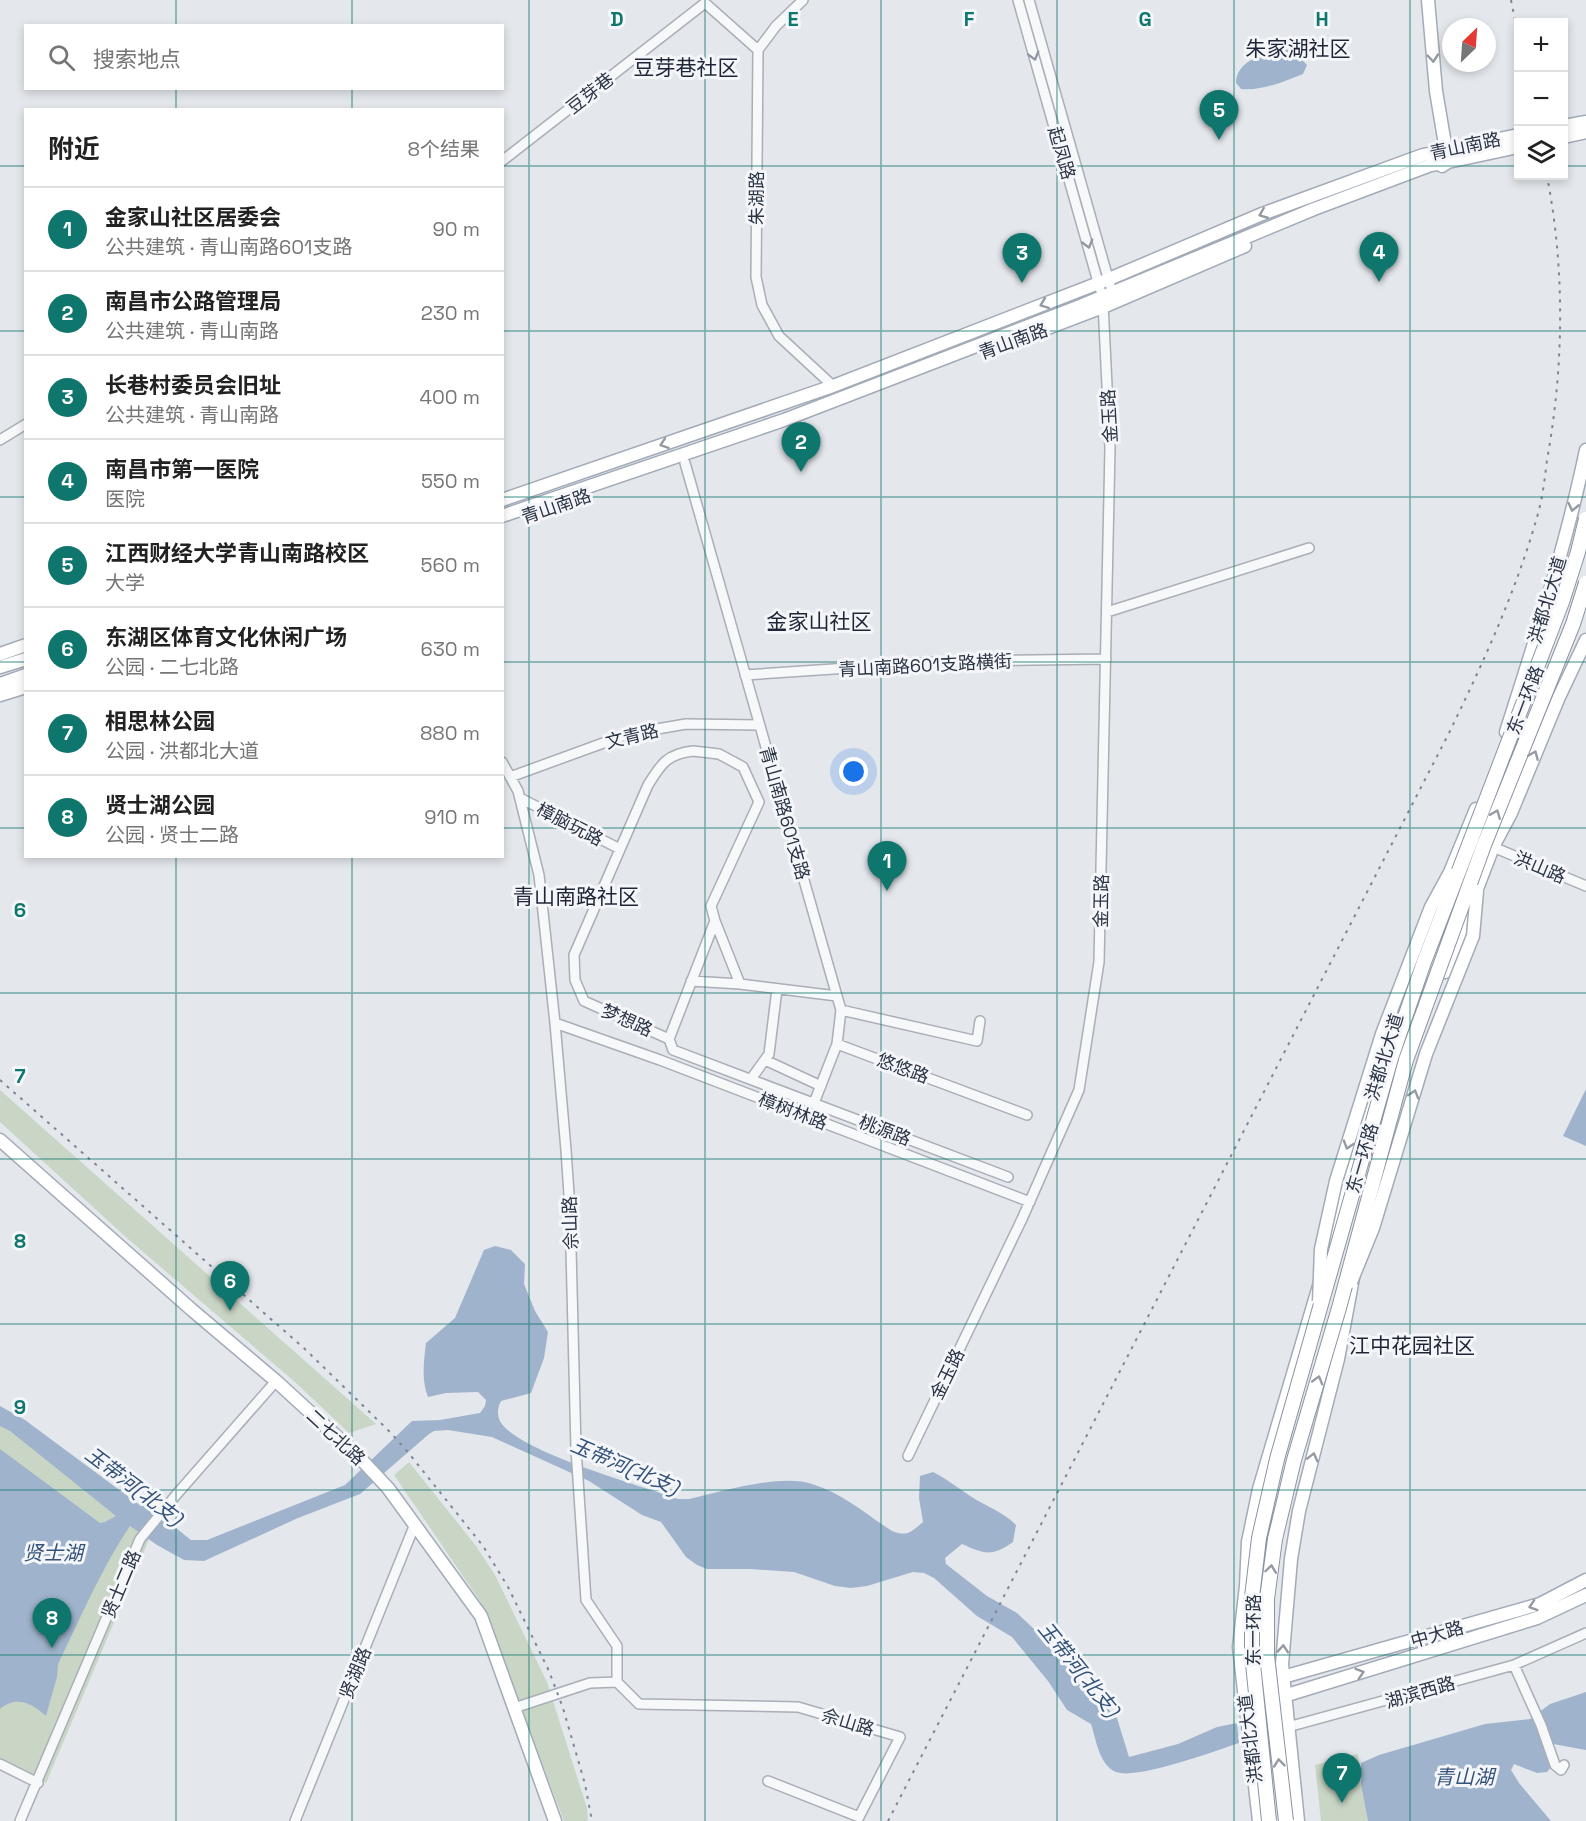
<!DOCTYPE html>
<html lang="zh">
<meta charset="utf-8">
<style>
:root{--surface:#fff;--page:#f2f2f2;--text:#222;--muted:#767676;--line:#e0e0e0;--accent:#0f766e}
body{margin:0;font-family:"Space Grotesk","Noto Sans SC",sans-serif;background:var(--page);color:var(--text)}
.controls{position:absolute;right:18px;top:18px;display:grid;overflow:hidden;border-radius:0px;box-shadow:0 3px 9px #0003}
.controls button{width:54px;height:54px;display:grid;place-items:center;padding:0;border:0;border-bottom:2px solid var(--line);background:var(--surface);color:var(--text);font:30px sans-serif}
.compass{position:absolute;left:1442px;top:18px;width:54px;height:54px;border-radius:50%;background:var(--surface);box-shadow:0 3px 9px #0003;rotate:25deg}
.you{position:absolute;left:854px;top:772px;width:21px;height:21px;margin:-15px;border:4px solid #fff;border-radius:50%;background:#1a73e8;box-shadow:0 0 0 9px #1a73e833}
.badge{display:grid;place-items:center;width:39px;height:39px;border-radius:50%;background:var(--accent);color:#fff;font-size:20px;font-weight:700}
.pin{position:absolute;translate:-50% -50px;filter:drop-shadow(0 2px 3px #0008)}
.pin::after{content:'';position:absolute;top:32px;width:21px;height:18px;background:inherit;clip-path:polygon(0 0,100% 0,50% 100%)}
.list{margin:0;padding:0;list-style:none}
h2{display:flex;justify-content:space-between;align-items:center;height:78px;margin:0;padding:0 24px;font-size:26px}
h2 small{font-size:20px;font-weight:400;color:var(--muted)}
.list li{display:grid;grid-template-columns:39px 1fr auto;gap:18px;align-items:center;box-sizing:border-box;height:84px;padding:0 24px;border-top:2px solid var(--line)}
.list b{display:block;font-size:22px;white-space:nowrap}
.list p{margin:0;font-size:20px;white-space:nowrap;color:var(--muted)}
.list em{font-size:20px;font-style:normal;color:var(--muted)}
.icon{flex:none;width:33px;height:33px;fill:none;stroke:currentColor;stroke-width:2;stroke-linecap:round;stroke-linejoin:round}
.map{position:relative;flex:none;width:1586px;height:1821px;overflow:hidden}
.search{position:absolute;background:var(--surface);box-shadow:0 3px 9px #0003;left:24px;top:24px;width:480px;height:66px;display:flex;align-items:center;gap:15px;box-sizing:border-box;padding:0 21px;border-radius:0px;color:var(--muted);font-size:22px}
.panel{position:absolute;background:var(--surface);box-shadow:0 3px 9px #0003;left:24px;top:108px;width:480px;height:750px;border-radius:0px}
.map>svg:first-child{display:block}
.green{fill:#c9d6c5}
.water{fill:#9fb4cc}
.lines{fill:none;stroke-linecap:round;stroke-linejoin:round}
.minor-casing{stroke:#a9aeb7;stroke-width:12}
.major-casing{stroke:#a3abb8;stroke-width:15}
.minor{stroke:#f7f8fa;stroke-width:9}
.major{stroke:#fff;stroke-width:12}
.rail{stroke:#7d8696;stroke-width:2;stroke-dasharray:3 6;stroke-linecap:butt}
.major-bridge-casing{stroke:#a3abb8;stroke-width:15;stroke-linecap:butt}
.highway-bridge-casing{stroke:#8b94a3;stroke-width:16;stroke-linecap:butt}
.major-bridge{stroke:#fff;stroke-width:12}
.highway-bridge{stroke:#fff;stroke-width:14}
.oneway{stroke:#9196a0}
.oneway2{stroke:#959aa2}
.grid{fill:none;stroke:#0f766e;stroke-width:1.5;stroke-opacity:0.55}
.labels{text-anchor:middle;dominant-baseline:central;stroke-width:6;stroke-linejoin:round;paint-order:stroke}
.street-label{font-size:18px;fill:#2b3445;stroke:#f4f6f9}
.water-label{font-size:20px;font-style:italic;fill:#34527a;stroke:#f4f6f9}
.quarter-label{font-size:21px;fill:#1d2536;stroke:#f4f6f9}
.grid-label{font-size:20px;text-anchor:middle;font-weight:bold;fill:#0f766e;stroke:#f4f6f9;stroke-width:6;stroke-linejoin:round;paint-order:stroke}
</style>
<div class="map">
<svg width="1586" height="1821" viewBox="0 0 1586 1821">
<rect width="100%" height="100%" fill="#e4e7ec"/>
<path class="green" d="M0 1090 376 1424 349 1433 295 1382 128 1239 0 1122Z
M0 1425 11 1429 151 1535 46 1783 0 1760Z
M409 1462 476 1546 495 1575 547 1682 587 1808 588 1821H564L480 1601 394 1475Z
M1358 1754 1361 1785 1368 1821H1321L1315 1765Z"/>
<path class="water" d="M1283 48 1297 54 1307 65 1303 74C1282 82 1263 91 1241 89L1236 83C1237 59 1264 55 1283 48Z
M1586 1089V1146L1563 1136Z
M495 1246 511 1250 525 1264 524 1284 535 1311 548 1332 544 1358 531 1393 501 1401C498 1407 497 1412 499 1419 512 1451 644 1486 678 1499H689C721 1492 781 1473 812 1484 842 1493 867 1515 892 1531 908 1537 911 1532 923 1522L919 1498 920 1476 933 1472C951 1481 966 1495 984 1504 998 1512 1005 1514 1016 1525L1013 1542C992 1557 984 1554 962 1544L945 1558 946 1564 987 1596 1017 1613 1034 1629 1061 1661 1117 1718 1129 1757 1178 1744 1217 1727 1237 1723 1239 1743C1215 1751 1137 1780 1116 1772 1099 1765 1096 1739 1091 1724L1067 1710 1048 1681 1012 1637 977 1616 934 1578 924 1573 913 1572 867 1586 851 1588 835 1586 794 1572 751 1569H707L697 1565 686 1557 661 1522 642 1515 589 1481 492 1437 448 1430 434 1431 429 1434 360 1494 298 1518 204 1561 184 1560 157 1545 130 1526C101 1569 81 1617 58 1664L57 1677 46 1716C32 1703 16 1695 0 1709V1449L100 1523 105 1522 116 1516 10 1431 0 1426V1406L25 1420 141 1506H148L191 1540H207L345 1485 412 1421 440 1420 480 1413 485 1406 486 1400 478 1392 446 1393 428 1397C421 1379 424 1361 426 1343L455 1318 484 1250Z
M1586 1692V1750L1553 1744C1544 1749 1548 1759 1551 1767L1547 1772 1537 1773 1514 1764 1511 1770 1519 1783 1551 1821H1368L1361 1785V1763L1379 1755 1485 1724 1530 1719 1550 1704Z"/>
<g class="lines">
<defs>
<path id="minor" d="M803 0 776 26 758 50 756 277 762 305 779 336 833 386
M1018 0 1100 289
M1029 0 1110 285
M502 161 705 3 758 50
M0 440 26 424
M685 463 841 1010 977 1041 980 1021
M1107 612 1309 548
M745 675 953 661 1106 659
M693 751 719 754 743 767 759 802 711 906 715 921 669 1039 584 1001 575 980 574 955 648 785C661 764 667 754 693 751Z
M502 762 518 791 539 875 555 1023 566 1150 570 1209 576 1449 586 1600 617 1646V1682L639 1704 798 1707 900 1737 859 1817 768 1781
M510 777 628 734 686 724 759 725
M520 798 620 849
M1493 847 1586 886
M715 921 740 984
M691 981 740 984 837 996
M555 1023 660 1060 1030 1202
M669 1039 673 1050 1008 1177
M837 1044 841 1010
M765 1060 821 1086
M751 1079 769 1054 777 989
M814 1103 837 1044 1027 1115
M908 1456 1022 1219 1079 1090 1099 962 1110 448 1103 303
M1514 1665 1541 1725 1555 1765 1561 1770 1564 1765
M514 1708 590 1683 617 1682
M1255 1736 1514 1665 1586 1633
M0 1764 38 1783
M20 1821 140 1539 176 1495 276 1381
M295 1821 415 1524"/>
<path id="major" d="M1564 126 1586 122
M1564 137 1586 132
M1442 166 1448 162 1518 147
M1003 345 1103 307 1245 246
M502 500 833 386 1109 279 1262 214 1423 155 1518 135
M502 516 784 420 1080 306 1314 209 1431 165 1448 162 1436 91 1428 0
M0 654 26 645
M0 667 26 659
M0 684 26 675
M0 695 26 687
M1506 732C1536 638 1566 546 1586 450
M1446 882 1476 809
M1445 972 1493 847 1511 813 1559 697 1586 640
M0 1140 192 1310 276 1381 359 1457 388 1488 481 1616 555 1821
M1283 1677 1540 1604 1586 1580
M1284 1696 1537 1618 1586 1595
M1259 1821 1239 1647 1246 1586 1248 1542 1259 1489 1334 1235 1384 1048 1409 980
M1298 1821 1282 1664 1291 1559 1299 1511 1338 1359 1353 1278"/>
</defs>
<use href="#minor" class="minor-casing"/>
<use href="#major" class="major-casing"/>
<use href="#minor" class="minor"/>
<use href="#major" class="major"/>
<path class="rail" d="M1511 0 1518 35
M0 1080 306 1350 392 1434 411 1456 483 1546 508 1587 549 1671 563 1708 585 1784 592 1821
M888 1821 1449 733C1484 661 1518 587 1539 510 1543 494 1545 477 1547 460 1564 366 1565 269 1547 176"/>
<defs>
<path id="major-bridge" d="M1351 1282 1373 1228 1426 1054 1473 936 1477 891
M1319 1301 1321 1249 1336 1181 1382 1034 1431 907 1449 874"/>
<path id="highway-bridge" d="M1269 1821 1252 1654V1597L1259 1538 1277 1459 1391 1058 1424 962 1562 602 1578 552 1586 519
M1286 1821 1267 1656V1599L1275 1539 1294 1460 1339 1308 1406 1060 1484 845 1573 624 1586 583"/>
</defs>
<use href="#major-bridge" class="major-bridge-casing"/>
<use href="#highway-bridge" class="highway-bridge-casing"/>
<use href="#major-bridge" class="major-bridge"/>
<use href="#highway-bridge" class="highway-bridge"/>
</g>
<defs><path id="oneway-chevron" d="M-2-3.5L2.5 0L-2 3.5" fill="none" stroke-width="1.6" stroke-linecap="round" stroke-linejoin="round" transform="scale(1.5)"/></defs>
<g class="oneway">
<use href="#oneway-chevron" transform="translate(1034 56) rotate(74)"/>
<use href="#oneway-chevron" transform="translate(1088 244) rotate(74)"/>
</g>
<g class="oneway2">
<use href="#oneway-chevron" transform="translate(1433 58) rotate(85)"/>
<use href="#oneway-chevron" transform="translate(1263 214) rotate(158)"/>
<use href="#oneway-chevron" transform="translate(1044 304) rotate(159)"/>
<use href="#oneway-chevron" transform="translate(664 444) rotate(161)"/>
<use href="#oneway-chevron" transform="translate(1573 507) rotate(103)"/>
<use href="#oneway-chevron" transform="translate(1534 755) rotate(-67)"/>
<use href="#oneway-chevron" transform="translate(1496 814) rotate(-68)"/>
<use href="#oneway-chevron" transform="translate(1414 1094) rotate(-73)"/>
<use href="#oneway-chevron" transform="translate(1348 1145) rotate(107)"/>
<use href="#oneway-chevron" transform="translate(1318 1380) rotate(-74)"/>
<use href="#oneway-chevron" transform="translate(1313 1457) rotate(-76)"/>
<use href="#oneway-chevron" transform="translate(1271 1569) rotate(-82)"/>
<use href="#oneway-chevron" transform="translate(1533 1606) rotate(162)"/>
<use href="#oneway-chevron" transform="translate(1283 1649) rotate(-86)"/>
<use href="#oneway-chevron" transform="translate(1360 1673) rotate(-17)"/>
<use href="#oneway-chevron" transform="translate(1279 1763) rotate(-96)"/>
</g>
<path class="grid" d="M176 0V26M352 0V26M529 0V1821M705 0V1821M881 0V1821M1057 0V1821M1234 0V1821M1410 0V1821M176 88V110M352 88V110M0 166H26M502 166H1518M1564 166H1586M0 331H26M502 331H1586M0 497H26M502 497H1586M0 662H26M502 662H1586M0 828H26M502 828H1586M176 856V1821M352 856V1821M0 993H1586M0 1159H1586M0 1324H1586M0 1490H1586M0 1655H1586"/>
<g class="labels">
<g class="street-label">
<text transform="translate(590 93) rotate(-38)">豆芽巷</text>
<text transform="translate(1465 146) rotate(-12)">青山南路</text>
<text transform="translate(1062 153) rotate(74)">起凤路</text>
<text transform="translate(756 198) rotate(-90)">朱湖路</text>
<text transform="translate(1013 341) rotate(-20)">青山南路</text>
<text transform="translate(1109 416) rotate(-93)">金玉路</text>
<text transform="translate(556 506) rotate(-19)">青山南路</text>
<text transform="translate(1547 600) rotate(-73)">洪都北大道</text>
<text transform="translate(925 665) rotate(-3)">青山南路601支路横街</text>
<text transform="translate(1525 700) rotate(-69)">东一环路</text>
<text transform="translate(632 736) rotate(-14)">文青路</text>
<text transform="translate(785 813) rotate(74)">青山南路601支路</text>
<text transform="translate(570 824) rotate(27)">樟脑玩路</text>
<text transform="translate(1540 867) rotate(23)">洪山路</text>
<text transform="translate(1101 901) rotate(-89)">金玉路</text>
<text transform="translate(627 1020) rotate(24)">梦想路</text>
<text transform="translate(1384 1057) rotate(-73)">洪都北大道</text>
<text transform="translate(903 1068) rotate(20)">悠悠路</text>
<text transform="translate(793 1111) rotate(21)">樟树林路</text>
<text transform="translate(885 1130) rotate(21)">桃源路</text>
<text transform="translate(1362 1158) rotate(-74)">东一环路</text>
<text transform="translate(570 1223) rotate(-92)">佘山路</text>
<text transform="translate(947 1374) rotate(-64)">金玉路</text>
<text transform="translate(336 1437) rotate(43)">二七北路</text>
<text transform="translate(121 1584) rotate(-67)">贤士二路</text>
<text transform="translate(1253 1630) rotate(-90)">东一环路</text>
<text transform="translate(1437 1634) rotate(-16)">中大路</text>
<text transform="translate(355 1673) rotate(-68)">贤湖路</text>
<text transform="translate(1420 1692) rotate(-16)">湖滨西路</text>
<text transform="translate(848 1722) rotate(17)">佘山路</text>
<text transform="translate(1250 1739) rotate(-97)">洪都北大道</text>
</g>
<g class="water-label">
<text transform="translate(625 1466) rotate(23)">玉带河(北支)</text>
<text transform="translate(134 1486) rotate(37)">玉带河(北支)</text>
<text x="53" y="1553">贤士湖</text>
<text transform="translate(1079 1669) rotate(51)">玉带河(北支)</text>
<text x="1464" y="1777">青山湖</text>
</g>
<g class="quarter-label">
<text x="1298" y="48">朱家湖社区</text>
<text x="686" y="67">豆芽巷社区</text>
<text x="819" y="621">金家山社区</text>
<text x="576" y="896">青山南路社区</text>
<text x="1412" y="1345">江中花园社区</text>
</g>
</g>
<g class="grid-label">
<text x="617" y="26">D</text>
<text x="793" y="26">E</text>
<text x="969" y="26">F</text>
<text x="1145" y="26">G</text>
<text x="1322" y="26">H</text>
<text x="20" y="917">6</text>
<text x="20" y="1083">7</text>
<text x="20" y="1248">8</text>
<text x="20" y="1414">9</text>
</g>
</svg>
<div class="controls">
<button>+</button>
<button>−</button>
<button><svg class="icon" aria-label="layers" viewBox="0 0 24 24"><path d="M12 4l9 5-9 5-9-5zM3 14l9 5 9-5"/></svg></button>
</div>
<svg class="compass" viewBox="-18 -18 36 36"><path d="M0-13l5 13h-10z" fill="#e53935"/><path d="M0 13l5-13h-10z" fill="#767676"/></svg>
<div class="you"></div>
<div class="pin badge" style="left:887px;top:891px">1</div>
<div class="pin badge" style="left:801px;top:472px">2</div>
<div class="pin badge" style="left:1022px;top:283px">3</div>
<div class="pin badge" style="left:1379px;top:282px">4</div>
<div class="pin badge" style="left:1219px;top:140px">5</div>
<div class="pin badge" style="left:230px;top:1311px">6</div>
<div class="pin badge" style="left:1342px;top:1803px">7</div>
<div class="pin badge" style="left:52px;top:1648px">8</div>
<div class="search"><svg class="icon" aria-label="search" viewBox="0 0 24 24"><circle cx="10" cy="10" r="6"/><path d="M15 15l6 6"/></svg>搜索地点</div>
<section class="panel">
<h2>附近<small>8个结果</small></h2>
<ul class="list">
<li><span class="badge">1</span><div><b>金家山社区居委会</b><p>公共建筑 · 青山南路601支路</p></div><em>90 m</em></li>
<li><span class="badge">2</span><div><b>南昌市公路管理局</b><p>公共建筑 · 青山南路</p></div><em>230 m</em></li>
<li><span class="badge">3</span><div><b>长巷村委员会旧址</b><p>公共建筑 · 青山南路</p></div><em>400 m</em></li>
<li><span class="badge">4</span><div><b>南昌市第一医院</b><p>医院</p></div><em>550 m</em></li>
<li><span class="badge">5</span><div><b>江西财经大学青山南路校区</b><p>大学</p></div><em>560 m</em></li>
<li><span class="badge">6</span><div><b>东湖区体育文化休闲广场</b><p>公园 · 二七北路</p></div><em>630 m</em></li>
<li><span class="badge">7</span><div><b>相思林公园</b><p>公园 · 洪都北大道</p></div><em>880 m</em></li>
<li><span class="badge">8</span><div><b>贤士湖公园</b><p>公园 · 贤士二路</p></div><em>910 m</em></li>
</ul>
</section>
</div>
